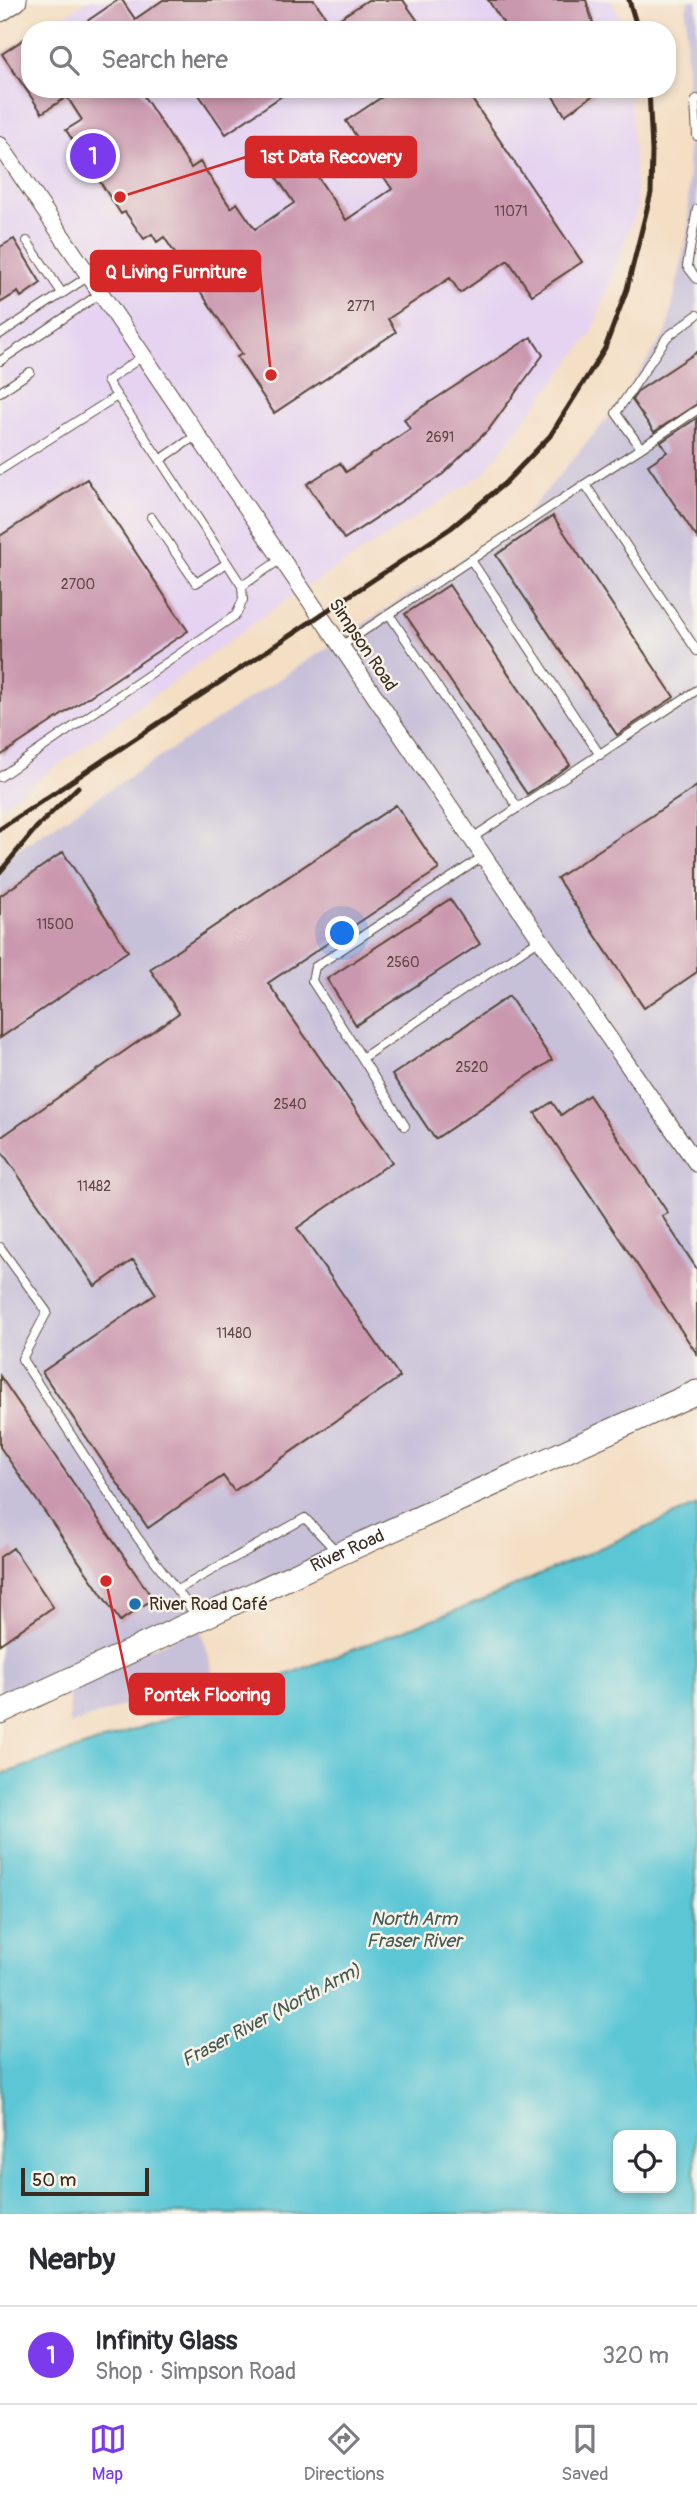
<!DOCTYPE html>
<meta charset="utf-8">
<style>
:root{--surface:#fff;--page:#f2f2f3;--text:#2b2b33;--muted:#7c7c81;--line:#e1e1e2;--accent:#7c3aed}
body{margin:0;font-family:Pangolin,sans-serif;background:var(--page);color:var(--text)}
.controls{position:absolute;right:21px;bottom:21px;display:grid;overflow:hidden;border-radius:14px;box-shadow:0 4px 10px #0003}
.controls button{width:63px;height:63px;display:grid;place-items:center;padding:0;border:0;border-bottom:2px solid var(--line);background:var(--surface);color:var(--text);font:35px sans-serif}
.scale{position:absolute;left:21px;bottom:18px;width:128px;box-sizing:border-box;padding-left:7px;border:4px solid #3b2a1e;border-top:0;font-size:19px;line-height:24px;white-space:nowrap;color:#3b2a1e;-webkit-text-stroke:5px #f7f3e8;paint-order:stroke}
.you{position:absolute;left:343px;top:934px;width:24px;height:24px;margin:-18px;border:5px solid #fff;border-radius:50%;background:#1a73e8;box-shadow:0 0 0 10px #1a73e833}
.badge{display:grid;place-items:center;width:46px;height:46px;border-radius:50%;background:var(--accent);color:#fff;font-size:23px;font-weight:700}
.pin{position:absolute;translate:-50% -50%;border:4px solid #fff;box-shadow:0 2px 7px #0006}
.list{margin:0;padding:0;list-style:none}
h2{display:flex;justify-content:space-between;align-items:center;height:91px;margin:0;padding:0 28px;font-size:30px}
h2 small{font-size:23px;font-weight:400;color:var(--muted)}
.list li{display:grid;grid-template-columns:46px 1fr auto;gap:21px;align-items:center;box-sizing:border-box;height:98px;padding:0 28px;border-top:2px solid var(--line)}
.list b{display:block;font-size:26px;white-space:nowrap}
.list p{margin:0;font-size:23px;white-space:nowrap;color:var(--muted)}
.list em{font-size:23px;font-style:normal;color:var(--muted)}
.icon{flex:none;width:38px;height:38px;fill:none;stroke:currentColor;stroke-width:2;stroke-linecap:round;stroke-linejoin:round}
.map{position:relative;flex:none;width:697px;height:2214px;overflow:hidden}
.search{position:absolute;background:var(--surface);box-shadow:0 4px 10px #0003;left:21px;right:21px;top:21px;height:77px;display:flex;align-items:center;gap:18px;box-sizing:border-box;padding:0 24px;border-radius:28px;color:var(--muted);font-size:26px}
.sheet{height:189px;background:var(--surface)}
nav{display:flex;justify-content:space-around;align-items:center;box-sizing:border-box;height:98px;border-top:2px solid var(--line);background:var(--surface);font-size:19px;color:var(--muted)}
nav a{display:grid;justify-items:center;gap:4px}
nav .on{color:var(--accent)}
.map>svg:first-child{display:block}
.built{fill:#e5d3f1}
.industrial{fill:#c7c0d9}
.water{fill:#5bc6d5;stroke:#4b787a;stroke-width:2;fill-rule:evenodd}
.building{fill:#ca98ae}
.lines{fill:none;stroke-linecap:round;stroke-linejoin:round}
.lane-casing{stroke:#574537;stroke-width:10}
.street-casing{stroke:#574537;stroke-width:18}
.secondary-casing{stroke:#574537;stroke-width:25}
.lane{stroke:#fff;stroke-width:8}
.street{stroke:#fff;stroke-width:16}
.secondary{stroke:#fff;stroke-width:23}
.rail{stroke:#3b2a1e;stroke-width:5}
.poi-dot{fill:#1f6fb2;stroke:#f7f3e8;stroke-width:2.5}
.labels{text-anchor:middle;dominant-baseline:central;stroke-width:5;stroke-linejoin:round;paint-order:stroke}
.number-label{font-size:14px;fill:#5f4642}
.street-label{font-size:18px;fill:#3b2a1e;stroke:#f7f3e8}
.poi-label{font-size:18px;fill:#3b2a1e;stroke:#f7f3e8;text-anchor:start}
.water-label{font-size:19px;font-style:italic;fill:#455955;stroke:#f7f3e8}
.leader{fill:none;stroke:#d62828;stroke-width:2.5}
.callout-dot{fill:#d62828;stroke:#f7f3e8;stroke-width:2.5}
.callout{fill:#d62828;stroke:#d62828;stroke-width:2.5}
.callout-label{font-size:19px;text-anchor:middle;font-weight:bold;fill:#fff}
</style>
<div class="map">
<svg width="697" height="2214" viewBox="0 0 697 2214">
<rect width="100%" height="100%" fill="#f7f3e8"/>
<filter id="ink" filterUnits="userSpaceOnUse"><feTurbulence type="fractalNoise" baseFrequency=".0143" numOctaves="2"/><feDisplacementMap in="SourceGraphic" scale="14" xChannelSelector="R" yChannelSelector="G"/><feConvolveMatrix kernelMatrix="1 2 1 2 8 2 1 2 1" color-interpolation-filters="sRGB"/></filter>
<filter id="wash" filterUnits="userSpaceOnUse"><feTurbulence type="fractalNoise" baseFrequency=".00686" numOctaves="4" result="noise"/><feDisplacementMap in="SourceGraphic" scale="28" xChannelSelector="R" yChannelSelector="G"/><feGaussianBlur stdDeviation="1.57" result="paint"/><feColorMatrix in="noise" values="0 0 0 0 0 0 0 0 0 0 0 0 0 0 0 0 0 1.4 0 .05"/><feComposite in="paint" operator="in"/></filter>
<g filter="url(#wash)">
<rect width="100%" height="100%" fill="#f4dec4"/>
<path class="built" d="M88 0H611L627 30H43Z
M30 39V89H630L637 208 592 333 483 474 276 607 0 807V58Z"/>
<path class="industrial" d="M689 0H697V1392L0 1712V861L520 522 610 415 667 331 689 227 686 9Z
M200 1627 214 1674 69 1725V1685Z"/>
<path class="water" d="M697 1505 695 2214H0V1775L199 1708 481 1601ZM618 2135H671V2188H618Z"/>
<g id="blocks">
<path class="building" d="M118 0H122L135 19 163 0H314L331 24 368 0H403L424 30H74Z
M488 0H586L595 30H508Z
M30 35V89H139L191 168 200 162 231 208 237 203 255 229 294 203 277 178 306 159 346 220 392 189 346 121 394 89H465L582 262 532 295 508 260 460 293 450 278 388 319 396 332 274 413 237 357 242 354 164 237 157 242 152 234 144 239 125 212 121 214 66 130 82 120 67 97 42 113 2 54Z
M195 89H292L226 134Z
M548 89H602L565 115Z
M14 239 41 283 21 297 18 292 0 303V247Z
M531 337 543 355 489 429 443 474 344 539 307 484 340 463 346 472 410 429 404 419Z
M697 352V404L654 432 632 400 638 391Z
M697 418V538L648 465 667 452 661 442Z
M87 479 188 631 0 756V536Z
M553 516 674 697 617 735 496 555Z
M449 585 570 765 527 794 405 614Z
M697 786V972L644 1008 557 878Z
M396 805 439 869 268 983 392 1162 297 1228 400 1377 234 1491 223 1476 148 1528 42 1372 156 1294 133 1260 95 1286 0 1149V1138L179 1013 150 969Z
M63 852 128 951 0 1038V896Z
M450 899 480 944 356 1025 327 979Z
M509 996 552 1060 435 1139 392 1075Z
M589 1095 668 1213 662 1216 697 1269V1354L535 1113 552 1102 561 1115Z
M0 1376 153 1599 120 1621 0 1447Z
M13 1548 53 1607 0 1644V1557Z"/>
</g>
</g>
<g filter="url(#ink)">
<use href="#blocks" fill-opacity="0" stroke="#574537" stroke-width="2"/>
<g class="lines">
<defs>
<path id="lane" d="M697 99 695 102 697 136
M697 209 687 266 697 279
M27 241 62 293
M697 315 667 337 616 413 641 448 697 410
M0 334 89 276
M143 356 107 381 160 460
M0 361 101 293
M0 392 30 372
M197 435 160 460 242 586
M0 470 117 396
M585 484 641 448
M151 517 196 583 227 563
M471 560 600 755
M389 614 518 808
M341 646 585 484 697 651
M0 777 236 615 243 600 242 586 281 559
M472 838 697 690
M362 1058 312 981 315 967 484 856
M405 1126 362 1058 540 939
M0 1247 47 1312 22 1359 137 1537 197 1617
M177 1590 305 1518 337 1552"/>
<path id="street" d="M0 145 540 939 697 1164"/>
<g id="secondary">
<path d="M0 10 15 0"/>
<path id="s1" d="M0 1712 339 1554 697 1392"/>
</g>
</defs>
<use href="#lane" class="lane-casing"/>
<use href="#street" class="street-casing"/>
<use href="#secondary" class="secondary-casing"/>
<use href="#lane" class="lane"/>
<use href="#street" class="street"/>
<use href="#secondary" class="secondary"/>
<path class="rail" d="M629 0 638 30
M0 829 451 528 505 483 550 436 605 348 627 289 651 193 652 151 649 89
M0 872 36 828 78 787"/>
</g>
</g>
<circle class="poi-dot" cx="135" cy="1604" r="7"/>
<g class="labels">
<g class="number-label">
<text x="511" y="211">11071</text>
<text x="361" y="306">2771</text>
<text x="440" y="437">2691</text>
<text x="78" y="584">2700</text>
<text x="55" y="924">11500</text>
<text x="403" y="962">2560</text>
<text x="472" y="1067">2520</text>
<text x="290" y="1104">2540</text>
<text x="94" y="1186">11482</text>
<text x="234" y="1333">11480</text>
</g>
<g class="street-label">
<text transform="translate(363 645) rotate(56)">Simpson Road</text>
<text stroke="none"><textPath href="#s1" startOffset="383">River Road</textPath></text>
</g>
<g class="poi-label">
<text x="149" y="1604">River Road Café</text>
</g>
<g class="water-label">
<text x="414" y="1919">North Arm<tspan x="414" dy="22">Fraser River</tspan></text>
<text transform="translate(271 2015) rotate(-28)">Fraser River (North Arm)</text>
</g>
</g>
<path class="leader" d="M120 197L246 157M271 375L260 271M106 1581L130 1694"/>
<g class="callout-dot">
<circle cx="120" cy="197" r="7"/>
<circle cx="271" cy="375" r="7"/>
<circle cx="106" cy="1581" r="7"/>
</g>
<g class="callout">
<rect x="246" y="137" width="170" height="40" rx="7"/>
<rect x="91" y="251" width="169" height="40" rx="7"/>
<rect x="130" y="1674" width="154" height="40" rx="7"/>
</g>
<g class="callout-label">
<text x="331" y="163">1st Data Recovery</text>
<text x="176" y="278">Q Living Furniture</text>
<text x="207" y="1701">Pontek Flooring</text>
</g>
</svg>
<div class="controls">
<button><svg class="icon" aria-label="locate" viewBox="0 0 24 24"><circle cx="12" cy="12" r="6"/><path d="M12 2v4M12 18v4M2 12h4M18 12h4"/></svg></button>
</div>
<div class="scale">50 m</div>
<div class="you"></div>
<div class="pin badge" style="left:93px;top:156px">1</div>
<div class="search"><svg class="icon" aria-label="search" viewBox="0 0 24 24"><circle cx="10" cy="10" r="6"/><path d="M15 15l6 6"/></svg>Search here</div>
</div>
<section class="sheet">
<h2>Nearby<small></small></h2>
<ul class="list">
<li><span class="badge">1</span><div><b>Infinity Glass</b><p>Shop · Simpson Road</p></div><em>320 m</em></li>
</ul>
</section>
<nav>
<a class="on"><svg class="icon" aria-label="map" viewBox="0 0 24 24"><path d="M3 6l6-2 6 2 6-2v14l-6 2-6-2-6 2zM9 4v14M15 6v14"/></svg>Map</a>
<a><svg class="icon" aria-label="directions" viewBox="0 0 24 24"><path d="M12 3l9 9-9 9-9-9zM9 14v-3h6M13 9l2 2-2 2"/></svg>Directions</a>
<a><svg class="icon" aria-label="saved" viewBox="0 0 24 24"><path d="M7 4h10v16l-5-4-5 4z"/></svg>Saved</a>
</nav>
